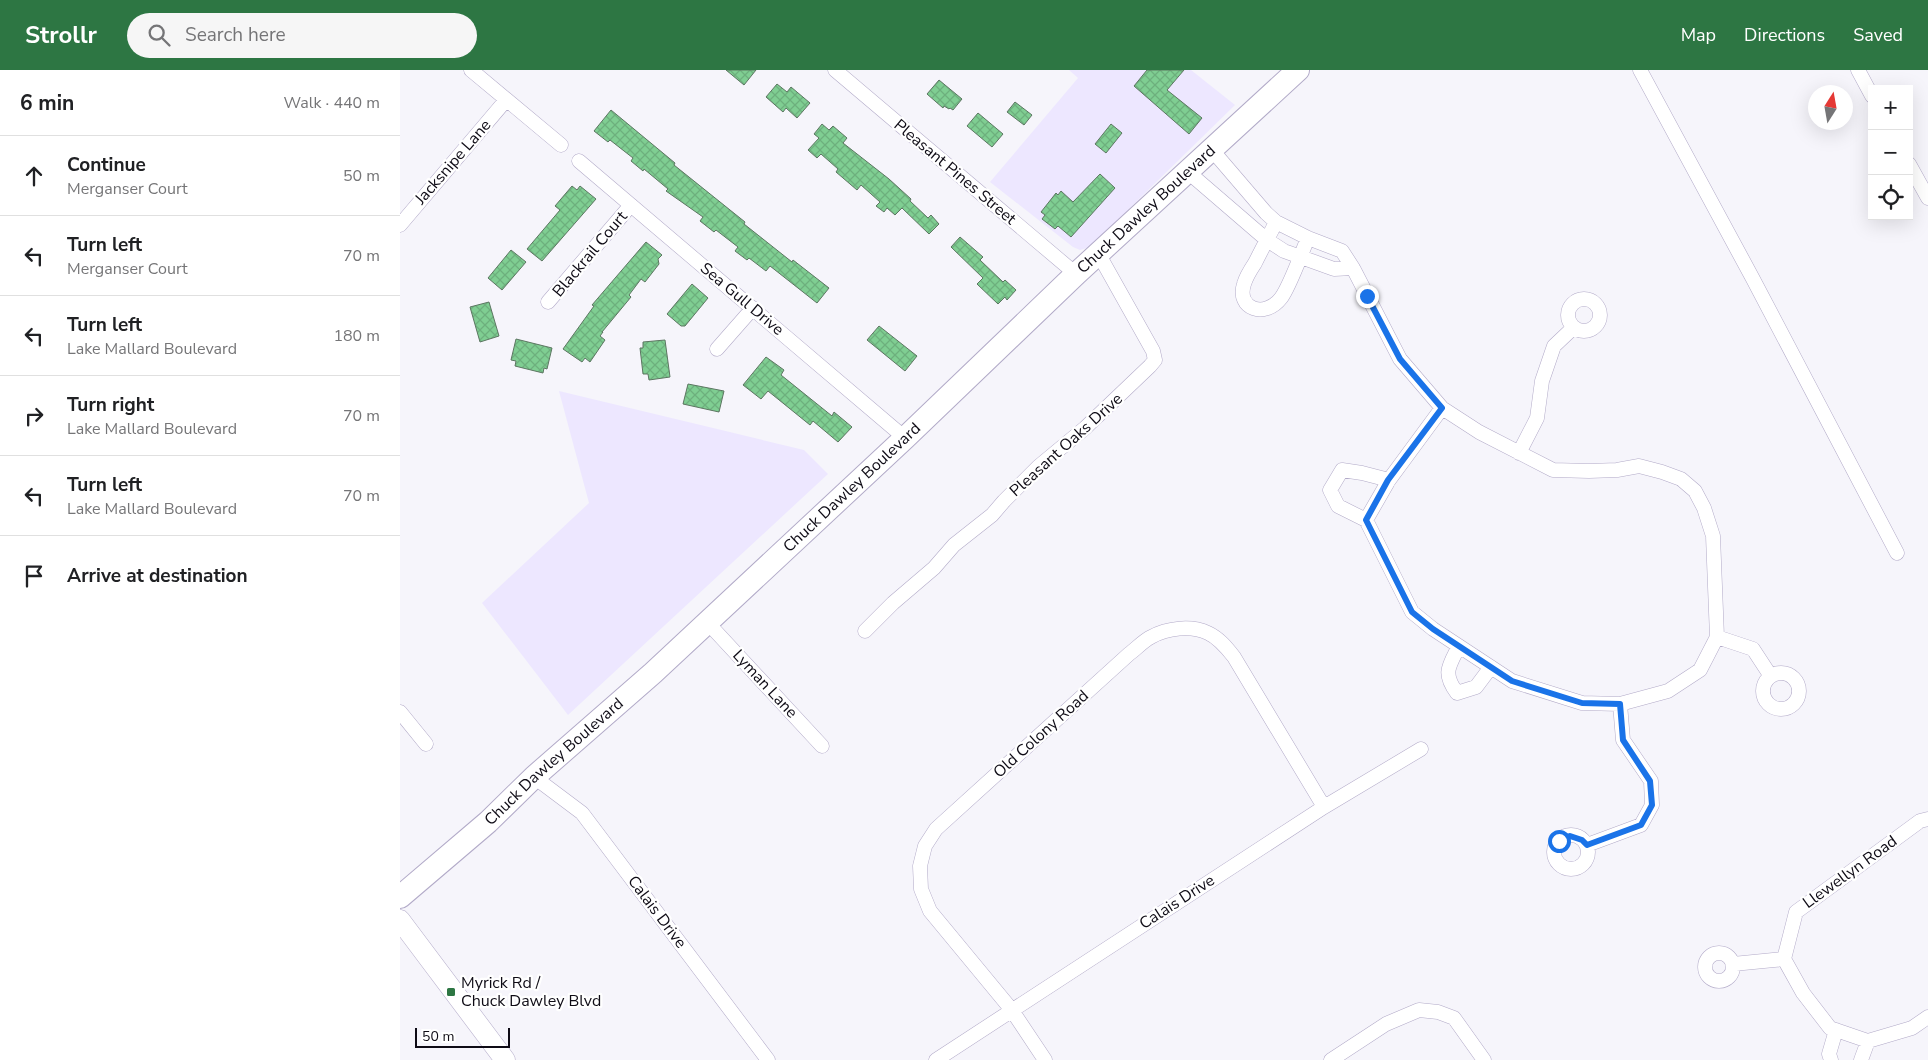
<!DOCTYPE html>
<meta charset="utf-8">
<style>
:root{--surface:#fff;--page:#f6f6f6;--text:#202124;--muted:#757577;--line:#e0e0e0;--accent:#2d7643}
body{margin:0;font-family:"Nunito Sans",sans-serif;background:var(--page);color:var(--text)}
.controls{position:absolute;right:15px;top:15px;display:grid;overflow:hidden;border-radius:0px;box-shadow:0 5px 20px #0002}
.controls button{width:45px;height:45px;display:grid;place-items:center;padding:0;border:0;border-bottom:1px solid var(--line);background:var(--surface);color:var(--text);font:25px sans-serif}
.compass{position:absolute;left:1408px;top:15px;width:45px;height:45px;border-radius:50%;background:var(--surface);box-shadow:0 5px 20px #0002;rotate:11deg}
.scale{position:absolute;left:15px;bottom:12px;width:95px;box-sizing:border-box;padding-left:5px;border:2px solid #0e0b15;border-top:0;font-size:14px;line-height:18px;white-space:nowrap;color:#0e0b15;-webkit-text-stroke:4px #fff;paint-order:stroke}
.stop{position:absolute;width:15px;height:15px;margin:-11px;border:4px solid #1a73e8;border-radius:50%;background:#fff}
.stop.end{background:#1a73e8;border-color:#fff;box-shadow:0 1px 5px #0008}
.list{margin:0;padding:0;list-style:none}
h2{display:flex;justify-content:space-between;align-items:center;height:65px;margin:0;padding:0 20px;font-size:21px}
h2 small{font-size:16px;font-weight:400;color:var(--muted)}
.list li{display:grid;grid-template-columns:32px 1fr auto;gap:15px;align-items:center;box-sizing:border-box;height:80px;padding:0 20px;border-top:1px solid var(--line)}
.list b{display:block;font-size:19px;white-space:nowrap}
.list p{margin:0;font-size:16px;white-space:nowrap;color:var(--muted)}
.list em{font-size:16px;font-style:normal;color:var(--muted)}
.icon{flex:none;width:28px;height:28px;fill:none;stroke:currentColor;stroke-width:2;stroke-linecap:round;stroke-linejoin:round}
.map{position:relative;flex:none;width:1528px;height:990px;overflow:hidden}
header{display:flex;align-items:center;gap:30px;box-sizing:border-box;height:70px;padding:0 25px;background:var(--accent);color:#fff}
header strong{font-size:24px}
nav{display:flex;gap:28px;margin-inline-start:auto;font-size:18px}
.search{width:350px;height:45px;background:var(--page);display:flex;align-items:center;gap:12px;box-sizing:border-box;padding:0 18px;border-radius:28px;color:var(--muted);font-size:19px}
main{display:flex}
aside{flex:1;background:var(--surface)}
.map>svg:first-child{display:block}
.built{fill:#ede7ff}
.building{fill:url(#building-cross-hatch);stroke:#5c7661}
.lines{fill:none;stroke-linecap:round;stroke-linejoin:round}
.street-casing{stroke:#b2aac8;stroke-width:15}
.secondary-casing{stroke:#b2aac8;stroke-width:21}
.primary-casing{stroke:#b2aac8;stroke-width:24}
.street{stroke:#fff;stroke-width:14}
.secondary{stroke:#fff;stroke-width:20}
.primary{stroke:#fff;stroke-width:22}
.route{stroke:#1a73e8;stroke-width:6}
.poi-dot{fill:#2d7643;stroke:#fff;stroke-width:2}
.labels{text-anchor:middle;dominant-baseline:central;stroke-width:4.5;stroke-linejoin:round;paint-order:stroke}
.street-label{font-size:16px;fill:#0e0b15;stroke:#fff}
.poi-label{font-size:16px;fill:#0e0b15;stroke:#fff;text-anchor:start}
</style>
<header>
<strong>Strollr</strong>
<div class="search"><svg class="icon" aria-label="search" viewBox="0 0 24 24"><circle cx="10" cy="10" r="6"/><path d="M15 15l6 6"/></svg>Search here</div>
<nav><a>Map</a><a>Directions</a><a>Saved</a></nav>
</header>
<main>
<aside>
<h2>6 min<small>Walk · 440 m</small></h2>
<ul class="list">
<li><svg class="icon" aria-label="ahead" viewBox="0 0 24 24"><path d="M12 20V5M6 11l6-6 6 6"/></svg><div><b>Continue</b><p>Merganser Court</p></div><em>50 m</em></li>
<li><svg class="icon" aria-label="left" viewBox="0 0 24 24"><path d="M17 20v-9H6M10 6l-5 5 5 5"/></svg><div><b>Turn left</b><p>Merganser Court</p></div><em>70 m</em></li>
<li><svg class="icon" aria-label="left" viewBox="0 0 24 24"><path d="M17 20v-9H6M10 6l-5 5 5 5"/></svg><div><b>Turn left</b><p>Lake Mallard Boulevard</p></div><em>180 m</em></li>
<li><svg class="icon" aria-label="right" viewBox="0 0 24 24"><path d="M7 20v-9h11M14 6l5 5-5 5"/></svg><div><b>Turn right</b><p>Lake Mallard Boulevard</p></div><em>70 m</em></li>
<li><svg class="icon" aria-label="left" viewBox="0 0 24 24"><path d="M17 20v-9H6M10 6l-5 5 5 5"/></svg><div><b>Turn left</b><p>Lake Mallard Boulevard</p></div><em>70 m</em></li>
<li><svg class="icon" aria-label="arrive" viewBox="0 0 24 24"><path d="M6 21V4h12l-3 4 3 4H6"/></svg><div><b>Arrive at destination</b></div></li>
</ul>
</aside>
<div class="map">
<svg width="1528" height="990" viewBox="0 0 1528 990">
<defs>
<pattern id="building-cross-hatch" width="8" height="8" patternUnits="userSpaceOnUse" patternTransform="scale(1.25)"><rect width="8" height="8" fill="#7fce92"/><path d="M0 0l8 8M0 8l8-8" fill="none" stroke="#6db07d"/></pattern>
</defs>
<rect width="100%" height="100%" fill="#f6f5fb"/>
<path class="built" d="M669 0H791L835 35 690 177 680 180 673 177 590 112 678 8Z
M159 321 404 380 428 404 168 645 82 533 189 433Z"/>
<path class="building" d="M326 0H356L344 15Z
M747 0H784L767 20 802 48 789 64 734 16Z
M539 10 562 29 553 40 550 38 549 39 544 36 543 38 527 24Z
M377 14 387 22 391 17 410 33 397 48 386 38 383 42 366 27Z
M615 32 632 45 624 55 607 42Z
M211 40 275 93 274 95 345 152 344 154 392 192 393 190 429 218 417 233 370 196 366 201 349 188 347 190 335 181 338 177 316 160 314 162 300 151 303 147 266 121 268 119 244 99 243 101 231 91 233 88 210 70 208 72 194 61Z
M578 43 603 64 592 77 567 56Z
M422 54 429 60 433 56 447 68 443 73 489 109 511 129 510 131 528 148 531 145 539 154 529 164 502 138 495 145 487 138 484 142 476 136 480 132 461 115 457 120 436 102 438 99 421 84 417 88 408 80 419 68 414 64Z
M711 54 722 63 706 83 695 74Z
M700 104 715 118 671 167 658 156 655 159 642 149 645 145 641 142 656 123 658 125 661 121 673 132Z
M172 116 177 120 180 116 196 129 142 191 127 179 160 140 155 136Z
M560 167 583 187 580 190 603 212 605 210 616 220 607 230 605 227 598 234 577 214 583 208 551 177Z
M246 172 262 185 258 189 259 194 245 212 241 209 229 225 231 227 202 262H203L200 266 205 270 190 292 185 288 182 292 163 279 194 236 192 235Z
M111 180 126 192 102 220 88 208Z
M292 214 308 228 285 256H281L267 244Z
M89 232 99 266 80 272 70 237Z
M479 256 517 286 505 301 467 270Z
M116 269 152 278 147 299 144 298 143 303 115 296 116 291 111 290Z
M265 270 270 307 249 310 248 304H243L240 278H243V272Z
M366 287 384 300 381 305 432 346 434 342 452 357 438 372 413 351 410 355 368 321 361 329 343 315Z
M288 314 324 321 319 342 283 334Z"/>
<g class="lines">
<defs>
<path id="street" d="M71 0 161 75
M435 0 676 204
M1240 0 1353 209 1497 483
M1458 0 1472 26
M812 80 866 143 876 152 908 168 942 181 953 198 1000 289 1042 338 1079 362 1153 400 1189 401 1217 400 1239 396 1262 402 1281 409 1295 421 1304 438 1313 466 1317 567 1300 600 1268 621 1220 634 1182 633 1112 611 1033 559 1012 542 966 450 989 410 1042 338
M179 91 505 368
M1509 94 1528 128
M788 102 867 170 884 181 934 199 953 198
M876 152C869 166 862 179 855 193 851 199 846 207 844 214 836 239 865 249 881 228 890 216 901 184 908 168
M0 155 106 30
M1168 245a16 16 0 1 1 32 0a16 16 0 1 1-32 0Z
M148 232 231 135
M317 279 353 238
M1119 383 1137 348 1142 311 1154 276 1173 258
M966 450 938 436 930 420 942 400 962 403 989 410
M307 552 422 676
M465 561 493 533 534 498 554 475 592 445 604 431 638 397 685 358 750 296 755 290 753 281 698 183
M1317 567 1353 579 1370 605
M1059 576C1049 596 1042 603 1057 623L1076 617 1091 597
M1363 621a18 18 0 1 1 36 0a18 18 0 1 1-36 0Z
M0 642 26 674
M134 707 182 743 368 990
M1528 749 1520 751 1396 842 1384 889 1403 923 1430 958 1468 971 1512 958 1528 947
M1154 782a17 17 0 1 1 34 0a17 17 0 1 1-34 0Z
M1187 775 1241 755 1252 735 1251 711 1223 670 1220 634
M1305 897a14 14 0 1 1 28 0a14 14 0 1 1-28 0Z
M1333 894 1384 889
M536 990 924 737 1021 679
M645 990 611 939 530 841 521 819 520 796 525 776 536 759 729 584C736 579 743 571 751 567 767 558 791 555 808 563 819 568 827 578 834 587L924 737
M931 990 986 954 1019 940 1038 942 1054 948 1084 990
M1431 990 1429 984 1436 960
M1461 990 1468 971"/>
<path id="secondary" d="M0 850 105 990"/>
<g id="primary">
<path id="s1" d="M0 827 88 752 134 707 253 603 505 368 676 204 898 0"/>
</g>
</defs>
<use href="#street" class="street-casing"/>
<use href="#secondary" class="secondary-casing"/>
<use href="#primary" class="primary-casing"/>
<use href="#street" class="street"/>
<use href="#secondary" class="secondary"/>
<use href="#primary" class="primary"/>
</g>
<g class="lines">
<path class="route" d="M967 226 1000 289 1042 338 988 410 966 450 1012 542 1033 559 1112 611 1182 633 1220 634 1223 670 1250 711 1252 735 1241 755 1187 775 1182 770 1170 766 1159 771"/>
</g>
<rect class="poi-dot" x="46" y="917" width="10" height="10" rx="2.5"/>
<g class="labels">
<g class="street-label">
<text transform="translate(53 92) rotate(-49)">Jacksnipe Lane</text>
<text transform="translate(555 102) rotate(40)">Pleasant Pines Street</text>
<text stroke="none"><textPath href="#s1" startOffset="1015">Chuck Dawley Boulevard</textPath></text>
<text transform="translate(190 184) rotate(-50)">Blackrail Court</text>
<text transform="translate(342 229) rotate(40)">Sea Gull Drive</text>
<text transform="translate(666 375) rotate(-42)">Pleasant Oaks Drive</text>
<text stroke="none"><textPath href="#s1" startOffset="610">Chuck Dawley Boulevard</textPath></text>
<text transform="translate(365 614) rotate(47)">Lyman Lane</text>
<text transform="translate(641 664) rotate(-42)">Old Colony Road</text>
<text stroke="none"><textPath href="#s1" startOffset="205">Chuck Dawley Boulevard</textPath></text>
<text transform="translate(1450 802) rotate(-36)">Llewellyn Road</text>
<text transform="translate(777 832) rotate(-33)">Calais Drive</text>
<text transform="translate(257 842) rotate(53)">Calais Drive</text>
</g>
<g class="poi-label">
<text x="61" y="913">Myrick Rd /<tspan x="61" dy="18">Chuck Dawley Blvd</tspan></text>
</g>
</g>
</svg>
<div class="controls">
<button>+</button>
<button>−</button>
<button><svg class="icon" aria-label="locate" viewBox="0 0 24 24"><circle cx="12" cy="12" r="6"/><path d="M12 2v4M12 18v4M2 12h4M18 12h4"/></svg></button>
</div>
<svg class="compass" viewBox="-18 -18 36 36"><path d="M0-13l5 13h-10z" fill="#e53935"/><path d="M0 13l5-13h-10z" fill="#757577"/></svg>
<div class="scale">50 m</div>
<div class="stop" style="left:1159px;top:771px"></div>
<div class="stop end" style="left:967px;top:226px"></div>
</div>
</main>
